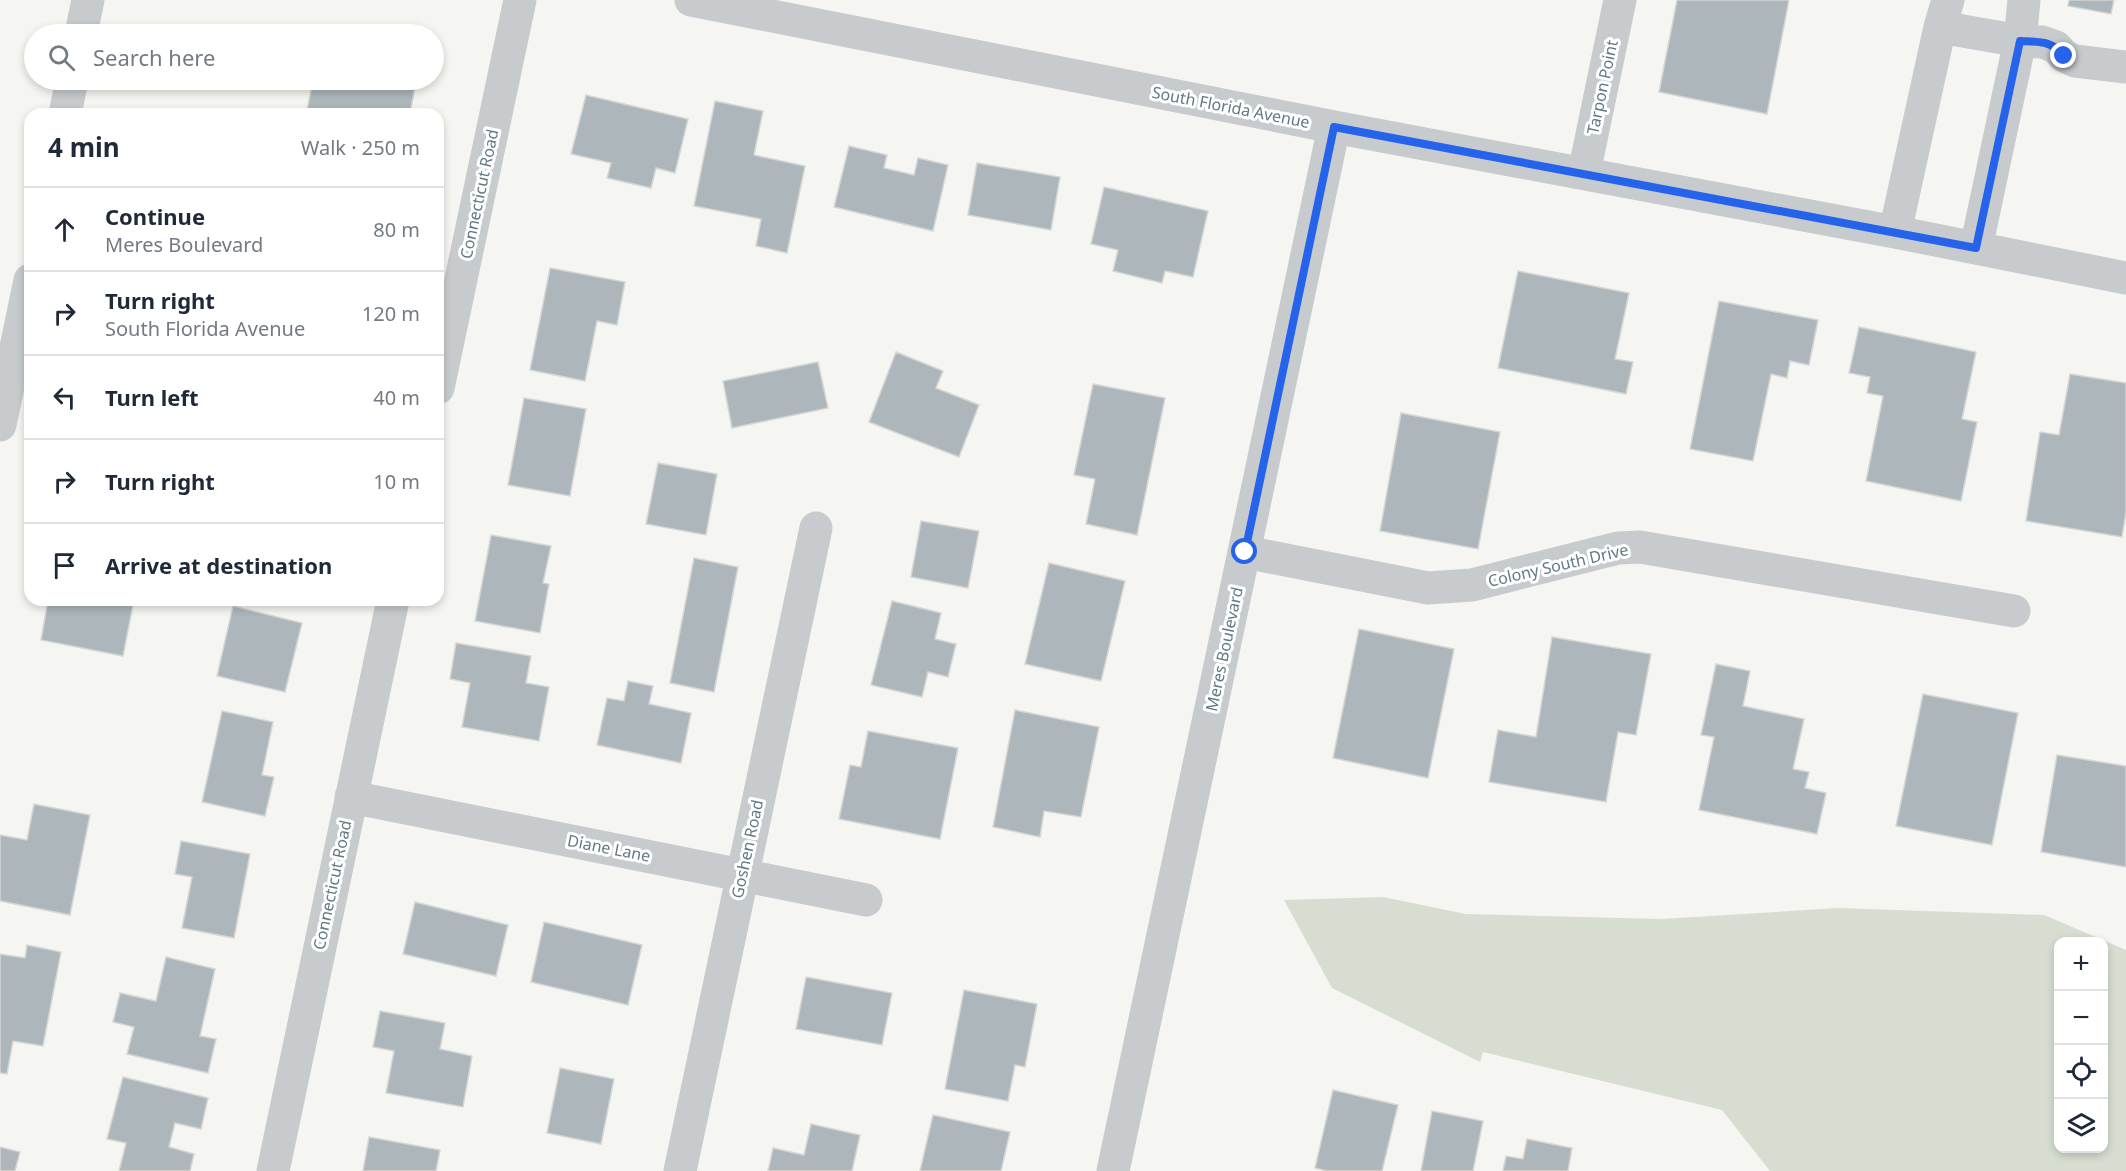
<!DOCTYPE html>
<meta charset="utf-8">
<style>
:root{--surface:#fff;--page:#f6f6f7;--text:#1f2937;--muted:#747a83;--line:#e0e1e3}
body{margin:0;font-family:"Noto Sans",sans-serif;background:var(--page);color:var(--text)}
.controls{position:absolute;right:18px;bottom:18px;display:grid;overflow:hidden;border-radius:12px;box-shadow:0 3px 9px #0003}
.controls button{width:54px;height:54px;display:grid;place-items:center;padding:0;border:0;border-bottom:2px solid var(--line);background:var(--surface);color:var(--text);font:30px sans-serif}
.stop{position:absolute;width:18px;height:18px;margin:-14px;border:4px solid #2563eb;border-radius:50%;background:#fff}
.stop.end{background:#2563eb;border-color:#fff;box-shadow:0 2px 6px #0008}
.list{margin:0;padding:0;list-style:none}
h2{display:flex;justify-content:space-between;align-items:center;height:78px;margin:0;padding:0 24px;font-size:26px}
h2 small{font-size:20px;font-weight:400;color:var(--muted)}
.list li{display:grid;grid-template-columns:39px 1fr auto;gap:18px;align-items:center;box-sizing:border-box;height:84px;padding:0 24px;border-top:2px solid var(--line)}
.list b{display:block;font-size:22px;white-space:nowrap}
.list p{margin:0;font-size:20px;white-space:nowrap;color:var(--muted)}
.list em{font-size:20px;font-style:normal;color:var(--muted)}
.icon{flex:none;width:33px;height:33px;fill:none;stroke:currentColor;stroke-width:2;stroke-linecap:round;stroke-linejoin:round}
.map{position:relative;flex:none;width:2126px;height:1171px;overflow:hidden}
.search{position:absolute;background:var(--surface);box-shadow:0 3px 9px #0003;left:24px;top:24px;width:420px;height:66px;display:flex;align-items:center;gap:15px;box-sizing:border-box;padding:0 21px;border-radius:33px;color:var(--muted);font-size:22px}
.panel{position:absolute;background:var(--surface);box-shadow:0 3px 9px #0003;left:24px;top:108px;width:420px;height:498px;border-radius:18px}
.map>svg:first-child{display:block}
.green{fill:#d7ded1;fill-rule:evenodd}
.building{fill:#adb7bb;stroke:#d6d6d4;stroke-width:1.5}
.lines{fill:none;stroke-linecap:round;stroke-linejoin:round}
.minor{stroke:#c7cbcd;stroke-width:33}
.route{stroke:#2563eb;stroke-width:8}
.labels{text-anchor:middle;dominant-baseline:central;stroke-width:6;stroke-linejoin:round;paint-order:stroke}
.street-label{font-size:16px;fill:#617a85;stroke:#fff}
</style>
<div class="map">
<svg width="2126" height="1171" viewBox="0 0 2126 1171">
<rect width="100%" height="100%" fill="#f5f5f1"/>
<path class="green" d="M1383 897 1466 914 1662 919 1838 908 2044 915 2126 950V1171H1770L1722 1110 1483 1052 1480 1062 1332 988 1284 900ZM2058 942H2104V1148H2058Z"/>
<path class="building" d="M1677 0H1789L1767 114 1659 92Z
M2069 0H2114L2111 14 2068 6Z
M313 80H410L416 81 410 114H326L307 110Z
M586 95 688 119 675 173 656 168 651 188 607 178 611 163 571 154Z
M715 101 763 111 754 155 805 166 787 253 756 246 761 219 694 206Z
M849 146 887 155 884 168 914 175 918 158 948 165 933 231 834 207Z
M977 163 1060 177 1051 230 968 215Z
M1104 187 1208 211 1193 277 1165 271 1162 283 1113 271 1118 250 1091 244Z
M550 268 625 282 617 325 597 321 585 381 530 370Z
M1518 271 1629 293 1615 359 1633 362 1626 394 1498 368Z
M1719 301 1818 320 1809 365 1790 361 1787 378 1771 374 1753 461 1690 449Z
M1859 327 1976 352 1962 419 1977 422 1961 501 1866 481 1883 396 1867 393 1870 377 1849 373Z
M896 352 943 371 936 388 979 405 959 457 869 422Z
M818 362 828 408 732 428 723 381Z
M2070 374 2126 383V512L2122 537 2026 521 2040 432 2059 435Z
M1093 384 1165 398 1137 535 1086 524 1095 479 1074 475Z
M524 398 586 409 570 496 508 485Z
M1401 413 1500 432 1478 549 1380 531Z
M658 463 717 474 706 535 646 524Z
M921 521 979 531 968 588 911 577Z
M491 535 551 546 543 583 549 584 540 633 475 621Z
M694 558 738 567 714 692 670 683Z
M1049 563 1125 581 1101 681 1025 664Z
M48 600H134L123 656 41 640Z
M892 601 941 613 935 639 956 644 948 677 928 672 922 697 871 685Z
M233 606 302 623 285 692 217 676Z
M1359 629 1454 649 1428 778 1333 758Z
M1552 637 1651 654 1636 735 1618 732 1606 802 1489 782 1498 730 1536 737Z
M456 643 531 656 526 683 549 687 539 741 462 727 470 683 450 679Z
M1716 664 1750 671 1743 706 1804 719 1793 769 1809 772 1805 788 1826 793 1817 834 1699 810 1714 737 1701 735Z
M628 681 653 686 649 704 691 713 681 763 597 745 607 698 624 701Z
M1923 694 2018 713 1992 845 1896 826Z
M1015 710 1099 727 1081 817 1044 811 1040 837 993 827Z
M222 711 273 722 262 775 274 777 265 816 202 802Z
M868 731 958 748 940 839 839 819 850 765 861 767Z
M2057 755 2126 766V867L2041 852Z
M34 804 90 815 70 915 0 901V835L27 840Z
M181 841 250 854 234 938 182 928 192 877 175 874Z
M415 902 508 925 496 976 403 954Z
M544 922 642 945 628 1005 531 982Z
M27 945 61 952 43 1046 13 1041 7 1074 0 1073V954L25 958Z
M166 957 215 969 200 1036 216 1039 208 1073 127 1054 134 1027 113 1022 120 993 156 1001Z
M806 977 892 993 882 1045 796 1029Z
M964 990 1037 1004 1025 1067 1015 1065 1008 1101 945 1089Z
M380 1011 445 1023 440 1049 472 1056 463 1107 386 1093 394 1051 373 1047Z
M560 1068 614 1079 601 1144 547 1133Z
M123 1077 208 1098 201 1129 175 1123 169 1147 194 1154 190 1171H119L126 1143 107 1139Z
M1333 1090 1398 1105 1382 1171H1327L1315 1168Z
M1432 1111 1483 1121 1473 1171H1421Z
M933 1115 1010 1132 1001 1171H920Z
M811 1124 860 1135 852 1171H768L773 1148 804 1155Z
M369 1137 440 1150 436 1171H363Z
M1527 1139 1572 1148 1568 1171H1503L1506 1156 1523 1159Z
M0 1147 20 1152 15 1171H0Z"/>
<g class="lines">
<path class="minor" d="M691 0 1334 127 1895 232 2126 278
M1940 27 2020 41 2042 42 2056 47 2064 56 2075 61 2126 67
M81 34 88 0
M65 114 72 80
M1584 173 1620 0
M1895 232 1940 27 1948 0
M1976 248 2020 41 2024 0
M438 388 520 0
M0 425 30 280
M1245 552 1428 588 1472 585 1618 548 1640 547 2014 611
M351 797 866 900
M273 1171 393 600
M680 1171 816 528
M1113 1171 1334 127"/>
</g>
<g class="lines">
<path class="route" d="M1245 552 1334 127 1976 248 2020 41C2039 42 2051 40 2064 56"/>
</g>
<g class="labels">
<g class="street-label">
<text transform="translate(1602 87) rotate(-78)">Tarpon Point</text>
<text transform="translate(1231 107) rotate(11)">South Florida Avenue</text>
<text transform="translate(479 194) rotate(-78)">Connecticut Road</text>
<text transform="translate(1558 565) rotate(-13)">Colony South Drive</text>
<text transform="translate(1224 649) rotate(-78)">Meres Boulevard</text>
<text transform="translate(609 848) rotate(11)">Diane Lane</text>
<text transform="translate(747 849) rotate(-78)">Goshen Road</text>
<text transform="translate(332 885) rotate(-78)">Connecticut Road</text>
</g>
</g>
</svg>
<div class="controls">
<button>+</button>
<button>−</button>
<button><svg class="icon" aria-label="locate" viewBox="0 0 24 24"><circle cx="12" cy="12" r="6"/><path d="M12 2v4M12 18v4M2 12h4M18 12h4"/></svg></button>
<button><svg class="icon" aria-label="layers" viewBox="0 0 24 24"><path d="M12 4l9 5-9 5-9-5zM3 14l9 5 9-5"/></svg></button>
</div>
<div class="stop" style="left:1245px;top:552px"></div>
<div class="stop end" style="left:2064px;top:56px"></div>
<div class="search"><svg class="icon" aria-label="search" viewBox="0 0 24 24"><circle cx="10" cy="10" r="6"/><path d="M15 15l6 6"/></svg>Search here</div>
<section class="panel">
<h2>4 min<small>Walk · 250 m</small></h2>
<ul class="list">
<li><svg class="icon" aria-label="ahead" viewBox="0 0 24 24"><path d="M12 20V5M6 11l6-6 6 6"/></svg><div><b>Continue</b><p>Meres Boulevard</p></div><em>80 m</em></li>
<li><svg class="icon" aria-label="right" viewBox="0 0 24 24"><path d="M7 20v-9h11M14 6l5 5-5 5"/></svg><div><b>Turn right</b><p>South Florida Avenue</p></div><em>120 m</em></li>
<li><svg class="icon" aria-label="left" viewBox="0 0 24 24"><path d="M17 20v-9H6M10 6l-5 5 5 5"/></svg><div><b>Turn left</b></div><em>40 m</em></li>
<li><svg class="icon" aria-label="right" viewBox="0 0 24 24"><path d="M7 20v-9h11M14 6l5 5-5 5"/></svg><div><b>Turn right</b></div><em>10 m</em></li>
<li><svg class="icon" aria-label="arrive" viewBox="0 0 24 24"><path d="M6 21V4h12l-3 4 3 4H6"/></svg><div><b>Arrive at destination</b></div></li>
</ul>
</section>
</div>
